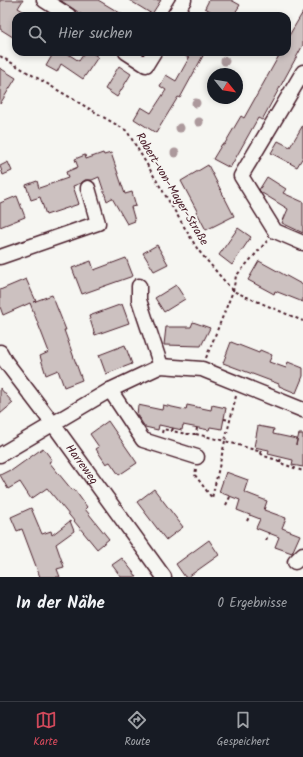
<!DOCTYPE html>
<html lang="de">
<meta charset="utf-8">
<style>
:root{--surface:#171b24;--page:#242831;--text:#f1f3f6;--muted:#9ea1a6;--line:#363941;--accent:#d1495b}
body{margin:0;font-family:Kalam,sans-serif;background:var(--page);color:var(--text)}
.compass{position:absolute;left:207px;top:68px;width:36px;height:36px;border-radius:50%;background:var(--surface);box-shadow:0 2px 6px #0003;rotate:120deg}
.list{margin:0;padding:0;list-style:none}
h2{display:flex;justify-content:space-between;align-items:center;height:52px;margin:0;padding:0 16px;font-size:17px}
h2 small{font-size:13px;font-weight:400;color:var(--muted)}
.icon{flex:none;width:22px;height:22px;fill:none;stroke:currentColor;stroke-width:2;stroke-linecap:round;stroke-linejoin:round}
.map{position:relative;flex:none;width:303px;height:577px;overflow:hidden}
.search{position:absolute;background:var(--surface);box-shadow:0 2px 6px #0003;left:12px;right:12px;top:12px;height:44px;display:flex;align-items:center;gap:10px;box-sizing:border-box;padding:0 14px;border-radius:12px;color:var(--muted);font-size:15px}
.sheet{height:124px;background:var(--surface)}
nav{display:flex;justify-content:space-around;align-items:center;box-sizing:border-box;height:56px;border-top:1px solid var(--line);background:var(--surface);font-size:11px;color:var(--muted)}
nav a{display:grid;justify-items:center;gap:2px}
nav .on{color:var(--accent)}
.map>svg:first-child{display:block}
.building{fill:#ccc1c0;stroke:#4a1f2b}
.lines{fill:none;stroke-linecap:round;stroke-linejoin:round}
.minor-casing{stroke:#4a1f2b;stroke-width:17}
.path{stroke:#4a1f2b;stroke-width:2;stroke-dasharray:3 3;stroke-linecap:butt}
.minor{stroke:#f6f6f2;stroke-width:14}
.tree{fill:#ac999c}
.labels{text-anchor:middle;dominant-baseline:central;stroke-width:4;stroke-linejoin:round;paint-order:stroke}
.street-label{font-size:12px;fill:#4a1f2b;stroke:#f6f6f2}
</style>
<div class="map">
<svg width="303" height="577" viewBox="0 0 303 577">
<rect width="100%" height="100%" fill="#f6f6f2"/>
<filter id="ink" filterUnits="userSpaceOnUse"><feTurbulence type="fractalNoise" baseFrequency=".025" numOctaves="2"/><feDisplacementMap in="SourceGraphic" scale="8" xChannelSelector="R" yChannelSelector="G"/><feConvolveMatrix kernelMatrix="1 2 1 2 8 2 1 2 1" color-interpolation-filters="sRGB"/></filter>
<g filter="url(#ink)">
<path class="building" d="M0 0H23L18 8 31 16H16V39L0 29Z
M60 0H98L125 16H84Z
M129 0H161L152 14Z
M209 0H231L240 5 233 16H219L205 8Z
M303 12V45L262 120 258 118 230 168 213 159 222 144 224 145 241 116 244 118 281 52H287V39Z
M54 52H65L79 61 85 52H91L98 57 83 79 61 64 57 72 46 66Z
M178 52H205L180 98 178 97 156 133 134 119 141 107 151 113 166 90 160 86 166 75 176 81 189 58Z
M119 66 131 74 117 97 105 89Z
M0 68 16 78 0 104Z
M303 125V157L297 167 271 153 278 141 290 147Z
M103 153 104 155 111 153 125 194 132 192 136 206 131 207 135 221 127 224 112 198 107 201 99 177 92 180H85L81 183 73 186 79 204 46 215 40 197 31 200 26 185 37 181 39 188 68 178 66 172 78 167 75 159 85 155 86 159Z
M8 162 12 171 3 175 0 166Z
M208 165 234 216 206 230 196 211H197L181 181Z
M267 177 286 189 283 193 303 202V233L282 223 288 209 262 193 259 190Z
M17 196 25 217 0 227V203Z
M238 228 251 237 232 265 219 255Z
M157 245 168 264 154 271 143 253Z
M126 258 133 276 82 294 72 268 91 261 94 270Z
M259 261 303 285V302L275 291 274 294 248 280Z
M26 279 36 301 33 302 52 295 66 330H64L82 380 64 387 58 370 46 375 40 356 49 352 30 303 3 315 0 307V290Z
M176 285 185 299 164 312 155 298Z
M122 304 129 323 95 335 89 316Z
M193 322 210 328 201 346 164 345 166 327H191Z
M231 342 259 353 260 350 272 355 269 362 286 368 288 362 303 368V376L296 393 279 386V384L223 363Z
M125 345 132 364 106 374 99 355Z
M0 388 13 403 0 414Z
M138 405 162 410 163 405 186 410 187 405 211 410 212 405 226 408 222 429 210 427 209 430 183 425 182 430 159 425 158 430 145 427 137 415Z
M108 421 137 463 119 475 110 462 106 464 96 449 99 447 90 434Z
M258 426 274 429 273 434 297 439 296 445 299 434H303V467L292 465 293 460 268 454 269 450 254 447Z
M43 448 52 460 49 462 72 490 74 489 87 507 85 509 109 539 97 549 47 488 31 499 20 482 8 489 0 475 10 470 11 471Z
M226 472 248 480 244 492 267 501 264 510 286 518 282 528 300 535 292 553 275 547 279 537 256 528 260 519 237 510 240 500 219 492Z
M154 489 183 527 166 540 137 502Z
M31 508 42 534 51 531 52 535 70 521 74 531 56 544 64 567 57 569 60 577H40L22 529 17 531 11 517Z
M209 540 219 555 188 577H185L176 564Z
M122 558 137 577H121L112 565Z"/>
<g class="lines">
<defs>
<g id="minor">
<path d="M44 0 69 16"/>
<path d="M174 16 184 0"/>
<path d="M126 52 146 65 154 52"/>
<path d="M303 72 241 176 275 231 303 243"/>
<path d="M0 257 98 223 88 188"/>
<path d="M139 286V300L161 366"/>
<path id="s1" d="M0 352 5 361 53 424 164 577"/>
<path d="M110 390 143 440 197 457"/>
<path d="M0 455 110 390 161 366 202 369 303 410"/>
<path d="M295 562 303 554"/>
</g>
</defs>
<use href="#minor" class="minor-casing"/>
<path class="path" d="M0 56 127 131 198 250 233 291 303 321
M206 358 233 291 236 276 268 240
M236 396 225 441 258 451 264 456 277 460 283 464 303 471
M224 419 230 420
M173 428 172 431 186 434H196
M197 428 196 434 225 441 212 498
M162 433 163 429 172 431
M260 453 262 449
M280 462 281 457
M196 469 195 475 212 498
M226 505 230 497
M247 521 250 515
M266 540 269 533"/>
<use href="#minor" class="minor"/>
</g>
<g class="tree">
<circle cx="225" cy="61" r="4.5"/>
<circle cx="196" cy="103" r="4.5"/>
<circle cx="199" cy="122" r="4.5"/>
<circle cx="180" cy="128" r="4.5"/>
<circle cx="175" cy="153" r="4.5"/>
</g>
</g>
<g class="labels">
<g class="street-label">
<text transform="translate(172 189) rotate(59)">Robert-von-Mayer-Straße</text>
<text stroke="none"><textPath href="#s1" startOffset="139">Harreweg</textPath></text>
</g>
</g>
</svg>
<svg class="compass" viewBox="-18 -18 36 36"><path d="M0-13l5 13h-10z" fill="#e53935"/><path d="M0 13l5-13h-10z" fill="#9ea1a6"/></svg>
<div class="search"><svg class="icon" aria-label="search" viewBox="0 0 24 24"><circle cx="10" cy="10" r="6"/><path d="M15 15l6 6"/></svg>Hier suchen</div>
</div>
<section class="sheet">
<h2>In der Nähe<small>0 Ergebnisse</small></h2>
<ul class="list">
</ul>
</section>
<nav>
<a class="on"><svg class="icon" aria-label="map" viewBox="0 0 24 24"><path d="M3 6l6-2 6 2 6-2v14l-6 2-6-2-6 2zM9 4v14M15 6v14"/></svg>Karte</a>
<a><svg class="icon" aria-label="directions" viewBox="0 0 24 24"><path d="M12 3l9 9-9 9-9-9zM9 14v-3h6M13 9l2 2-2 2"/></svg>Route</a>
<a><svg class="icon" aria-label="saved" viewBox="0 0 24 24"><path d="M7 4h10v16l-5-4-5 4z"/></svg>Gespeichert</a>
</nav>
